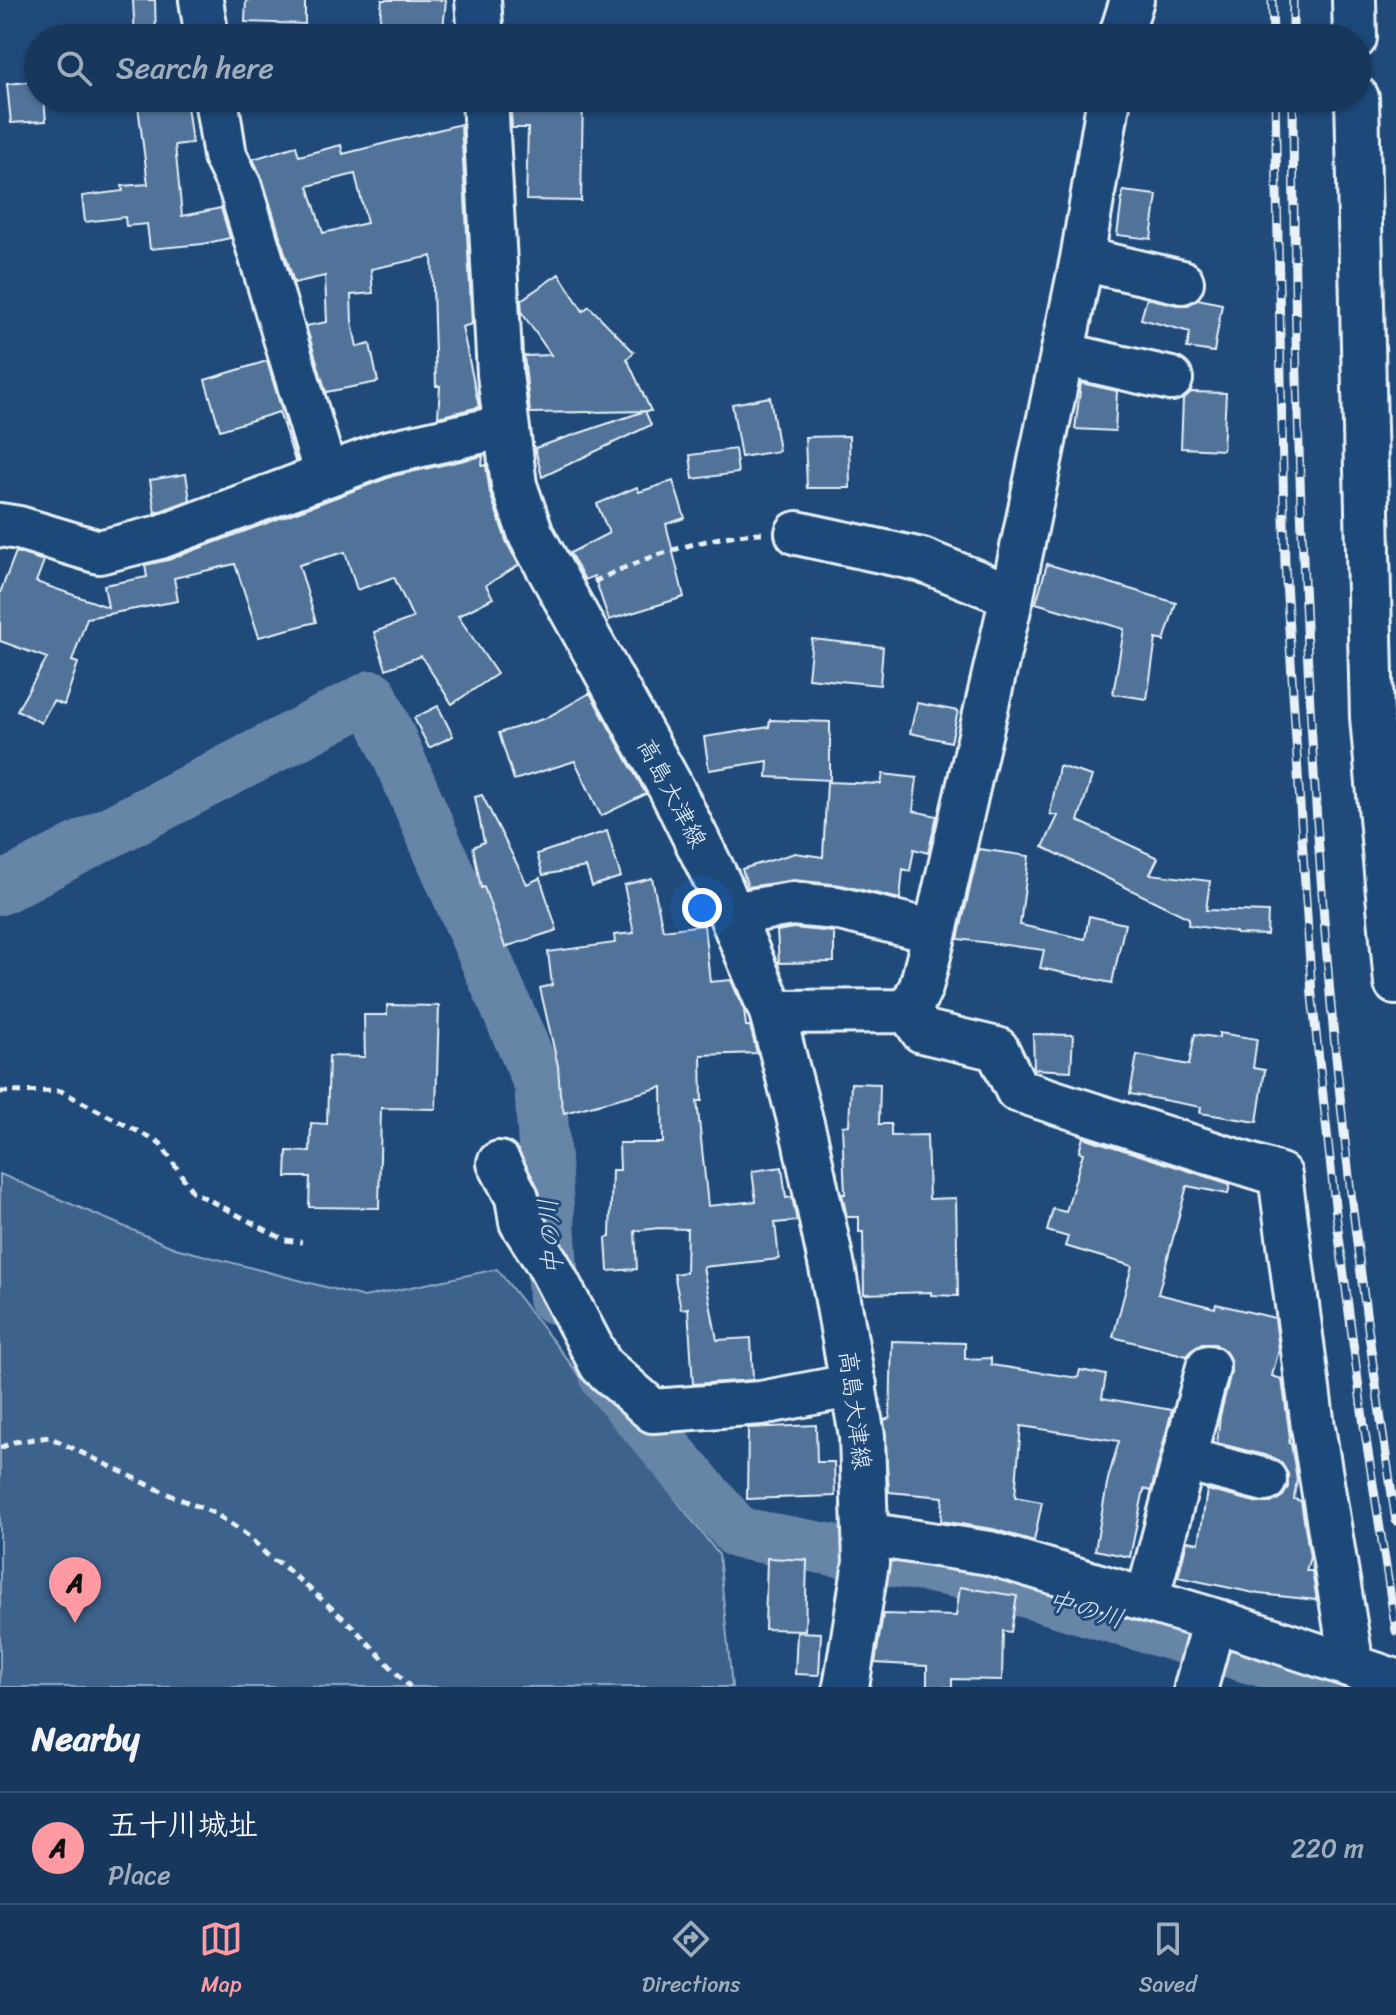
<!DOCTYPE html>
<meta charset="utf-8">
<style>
:root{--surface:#17385c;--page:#244365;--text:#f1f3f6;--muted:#9eacbb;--line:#365272;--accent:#ff9aa2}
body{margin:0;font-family:Sriracha,"Klee One",sans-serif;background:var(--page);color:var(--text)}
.you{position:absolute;left:702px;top:908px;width:28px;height:28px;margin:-20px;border:6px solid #fff;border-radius:50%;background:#1a73e8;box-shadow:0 0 0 12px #1a73e833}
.badge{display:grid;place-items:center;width:52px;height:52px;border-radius:50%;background:var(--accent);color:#111;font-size:26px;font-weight:700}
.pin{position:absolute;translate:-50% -66px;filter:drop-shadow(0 2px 4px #0008)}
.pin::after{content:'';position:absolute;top:42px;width:28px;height:24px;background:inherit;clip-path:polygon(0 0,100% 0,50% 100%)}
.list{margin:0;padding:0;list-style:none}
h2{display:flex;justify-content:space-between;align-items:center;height:104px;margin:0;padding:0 32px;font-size:34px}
h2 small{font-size:26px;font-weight:400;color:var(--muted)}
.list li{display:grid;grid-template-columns:52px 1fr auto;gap:24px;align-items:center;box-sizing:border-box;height:112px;padding:0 32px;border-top:2px solid var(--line)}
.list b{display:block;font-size:30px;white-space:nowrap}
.list p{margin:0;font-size:26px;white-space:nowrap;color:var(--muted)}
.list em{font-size:26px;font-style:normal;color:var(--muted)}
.icon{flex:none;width:44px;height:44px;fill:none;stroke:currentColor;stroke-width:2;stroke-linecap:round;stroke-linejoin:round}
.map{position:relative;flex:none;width:1396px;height:1687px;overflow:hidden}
.search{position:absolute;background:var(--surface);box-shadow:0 2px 6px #0004;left:24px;right:24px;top:24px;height:88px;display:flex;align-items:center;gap:20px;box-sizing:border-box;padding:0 28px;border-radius:44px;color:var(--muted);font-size:30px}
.sheet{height:216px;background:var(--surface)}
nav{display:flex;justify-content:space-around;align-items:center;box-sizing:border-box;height:112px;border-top:2px solid var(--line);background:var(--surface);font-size:22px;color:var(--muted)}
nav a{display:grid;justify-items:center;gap:4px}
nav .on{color:var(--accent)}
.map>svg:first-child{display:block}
.green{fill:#3c628c;stroke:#92aac2;stroke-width:2}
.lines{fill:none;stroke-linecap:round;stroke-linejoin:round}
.river{stroke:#6685a7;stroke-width:52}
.building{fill:#517399;stroke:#e8f1f8;stroke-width:2;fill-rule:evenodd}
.minor-casing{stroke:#e8f1f8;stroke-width:48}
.major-casing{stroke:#e8f1f8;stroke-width:50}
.path{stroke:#e8f1f8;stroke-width:5;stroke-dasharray:8 6;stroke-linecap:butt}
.minor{stroke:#1f4a7a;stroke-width:42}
.major{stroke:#1f4a7a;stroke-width:44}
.rail-casing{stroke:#e8f1f8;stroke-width:9}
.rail{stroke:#1f4a7a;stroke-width:6;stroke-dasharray:18;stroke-linecap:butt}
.labels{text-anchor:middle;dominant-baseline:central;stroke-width:6;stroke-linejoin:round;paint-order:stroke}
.street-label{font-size:24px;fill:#e8f1f8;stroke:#1f4a7a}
.water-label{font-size:26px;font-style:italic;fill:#d4e1ec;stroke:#1f4a7a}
</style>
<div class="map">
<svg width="1396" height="1687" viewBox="0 0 1396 1687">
<rect width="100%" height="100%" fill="#1f4a7a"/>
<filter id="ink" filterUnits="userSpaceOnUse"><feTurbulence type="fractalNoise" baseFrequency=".0125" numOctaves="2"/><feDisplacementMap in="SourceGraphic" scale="16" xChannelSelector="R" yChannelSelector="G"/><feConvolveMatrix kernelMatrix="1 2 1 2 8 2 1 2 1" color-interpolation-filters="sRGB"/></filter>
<g filter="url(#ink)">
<path class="green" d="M0 1174 175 1248 364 1297 497 1269 719 1555 732 1687H0Z"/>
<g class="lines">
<path class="river" d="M0 889 372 696 540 1085 554 1298
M606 1378 738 1533 962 1573 1350 1687"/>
</g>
<path class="building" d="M133 0H155L156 38H135Z
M246 0H305V24L245 22Z
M382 0H446L442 38H378Z
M38 81V98H44L46 121 11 123 7 84Z
M137 98H186L192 143 175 145 182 216 221 208 230 238 203 244 150 249 147 224 126 226 125 217 85 222 82 196 123 191 122 186 148 184Z
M541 98H583L581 201 526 200 528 128H512L511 111 542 103Z
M461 124 472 324 462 327 479 407 438 417 440 386H436L432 256 371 269 373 293 351 295 352 322 357 347 370 344 378 382 326 392 306 326 327 322 325 276 294 283 263 180 253 159 296 146 299 156 341 145 343 154ZM355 174 367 223 323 233 308 186Z
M1123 191 1157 195 1151 239 1117 235Z
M559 274 583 311 589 306 634 352 627 359 651 411 530 413 524 356 551 355 522 313 521 300Z
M1147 298 1177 305H1188L1198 299 1222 304 1214 352 1187 348 1190 332 1141 319Z
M267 361 297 461H295L279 412 220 430 205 380Z
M1081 383 1117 391 1115 431 1075 429Z
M1191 392 1226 393 1223 450 1181 448 1183 399Z
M770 397 779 451 741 457 732 404Z
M645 411 651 425 542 477 535 448Z
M849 436 850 488H807L805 437Z
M735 449 738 473 693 479 690 455Z
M483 456 482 466 486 465 490 493 507 543 519 565 486 585 493 598 458 616 497 674 452 704 421 656 386 669 374 632 413 618 394 577 357 590 345 552 299 565 316 622 259 637 235 564 174 578 178 601 87 618 72 661 78 663 64 705 53 701 41 723 17 710 47 658 0 641V593L16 552 44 561 36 582 108 607 104 585 147 577 145 565 168 560 393 476Z
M186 474 190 500 155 513 150 480Z
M673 481 685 518 666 524 684 597 609 620 594 576 585 580 570 553 609 533 597 504 637 487 639 492Z
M1047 564 1176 603 1164 641 1156 639 1147 699 1113 694 1124 629 1036 603Z
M812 639 883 647 880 685 808 678Z
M590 693 646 794 601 816 575 761 514 780 499 733 546 718Z
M917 703 958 711 951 742 910 733Z
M438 706 453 736 429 748 414 718Z
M770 720 830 722V780L767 777 768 761 709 770 704 737 769 727Z
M1059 766 1092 776 1078 821 1158 858 1150 874 1210 881 1206 910 1268 912 1267 935 1236 934V932L1188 925 1189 918 1043 847 1058 816 1050 814Z
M883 774 917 778 913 811 937 816 928 853 914 849 910 871 903 869 900 899 841 885 794 880 748 887 742 869 795 853 823 857 827 782 881 784Z
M482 795 527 884 540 878 557 930 505 947 484 887 481 888 473 847 484 842 475 797Z
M607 831 621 877 592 886 586 867 543 875 537 854Z
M979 849 1029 856 1020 925 1085 939 1089 916 1125 924 1112 983 1040 968 1044 950 958 939Z
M652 878 663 930 704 925 710 982 731 980 744 1010 746 1026H750L757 1053 701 1055 702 1101H697L708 1206 756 1201 752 1171 782 1167 786 1198 792 1197 797 1221 775 1223 779 1259 703 1267 717 1340 751 1338 753 1380 693 1384 688 1308 681 1309 674 1274 686 1272 687 1229 659 1228 635 1231 637 1269 608 1271 606 1238 610 1237 612 1170H620L619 1143H663L662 1087 564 1113 560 1094 558 1066 540 988 552 985 548 952 615 943 614 935 634 933 624 885Z
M793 928 834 932V962L779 963 777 931Z
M387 1005 439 1006 436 1109 381 1108 379 1208 309 1207 310 1177H286L287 1151 310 1152 311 1123 327 1124 329 1056 365 1057 364 1015H387Z
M1219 1033 1257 1039 1253 1068 1265 1070 1257 1122 1200 1113 1201 1107 1130 1094 1137 1055 1189 1065 1195 1034 1219 1038Z
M1033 1034 1073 1035 1071 1071 1034 1069Z
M851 1083 880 1084 879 1124H891V1136L927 1135 929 1199 956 1198 958 1296 931 1295V1292L864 1294 863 1232H859V1217H847L842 1194H845L842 1126 849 1125Z
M1083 1137 1230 1184 1228 1194 1187 1186 1158 1294 1215 1308 1216 1304 1275 1318 1279 1349 1272 1376 1282 1379 1290 1437 1289 1443 1291 1444 1297 1479 1294 1499 1301 1501 1310 1557 1306 1571H1312L1317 1600 1259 1594 1178 1577 1187 1541 1199 1543 1207 1490 1259 1503H1271L1283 1496 1288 1487V1474L1282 1464 1272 1457 1217 1443 1220 1416 1231 1372V1361L1225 1351 1215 1344H1202L1192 1350 1187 1356 1113 1337 1132 1266 1065 1246 1068 1237 1047 1231 1053 1209 1066 1212 1083 1153 1079 1152Z
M892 1341 965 1343V1359L991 1358V1365L1078 1378 1080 1370 1106 1375 1102 1398 1172 1410 1151 1491 1144 1489 1130 1557 1095 1550 1108 1479 1119 1441 1021 1426 1015 1497 1042 1502 1034 1541 993 1529 941 1521 943 1497 889 1492 884 1420 890 1418Z
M816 1425 817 1462H834L835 1496 747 1499 748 1428Z
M767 1558 807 1560 805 1630 765 1629Z
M960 1587 1017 1596 1011 1632 1003 1631 1002 1680 952 1679V1687H927V1666L875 1663 883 1614 956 1616Z
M797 1632 821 1633 819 1675 795 1674Z"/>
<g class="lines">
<defs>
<path id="minor" d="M201 0 207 38
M1354 0 1355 38
M1120 38 1132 0
M216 98 225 156 240 187 326 475
M1357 98 1372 717 1396 983
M1082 259 1182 282
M1062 354 1171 379
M0 525 19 528 99 552 160 537 386 453 506 426
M797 533 922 560 1012 596
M731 914 792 904 836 908 935 932
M909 1011 922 1031 997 1049 1017 1090 1280 1175 1313 1427 1352 1666
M772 1012 909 1011 921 987 935 932 1012 596 1082 259 1109 98
M499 1163 517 1197 521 1222 548 1264 601 1365 653 1411 761 1403 855 1385
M1184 1459 1265 1480
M865 1534 989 1553 1214 1620 1396 1681
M1147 1600 1208 1367
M1196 1687 1214 1620"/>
<path id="major" d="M478 0 481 38
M485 98 500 374 514 485 531 535 671 788 719 885 772 1012 805 1139 833 1272 862 1436 866 1563 846 1687"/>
</defs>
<use href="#minor" class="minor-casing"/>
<use href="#major" class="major-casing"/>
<path class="path" d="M594 582C638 559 715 533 764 533
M0 1092 61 1091 160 1143 192 1191 285 1240 302 1242
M0 1448 14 1442 49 1437 170 1495 216 1514 248 1536 272 1560 280 1563 351 1625 410 1687"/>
<use href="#minor" class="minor"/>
<use href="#major" class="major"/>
<defs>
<path id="rail" d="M1272 0 1273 38
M1293 0V38
M1275 98 1285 565 1312 996 1336 1214 1364 1426 1396 1631
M1293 98C1294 396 1305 697 1330 994 1346 1170 1369 1346 1396 1521"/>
</defs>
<use href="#rail" class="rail-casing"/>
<use href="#rail" class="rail"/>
</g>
</g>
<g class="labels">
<g class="street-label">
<text transform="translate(672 793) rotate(62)">高島大津線</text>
<text transform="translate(855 1410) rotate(83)">高島大津線</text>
</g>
<g class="water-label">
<text transform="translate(550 1237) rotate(-94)">中の川</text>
<text transform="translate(1086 1609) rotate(16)">中の川</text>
</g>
</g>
</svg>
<div class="you"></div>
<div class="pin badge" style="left:75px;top:1623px">A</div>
<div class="search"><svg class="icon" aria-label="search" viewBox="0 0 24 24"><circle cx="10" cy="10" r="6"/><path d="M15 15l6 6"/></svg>Search here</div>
</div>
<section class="sheet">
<h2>Nearby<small></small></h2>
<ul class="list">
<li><span class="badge">A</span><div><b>五十川城址</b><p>Place</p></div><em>220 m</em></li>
</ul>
</section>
<nav>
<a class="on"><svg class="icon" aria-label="map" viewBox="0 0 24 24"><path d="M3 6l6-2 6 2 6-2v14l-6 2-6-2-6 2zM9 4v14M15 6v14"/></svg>Map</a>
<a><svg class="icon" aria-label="directions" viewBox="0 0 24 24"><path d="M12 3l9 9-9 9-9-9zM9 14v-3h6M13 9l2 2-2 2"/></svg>Directions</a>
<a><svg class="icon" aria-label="saved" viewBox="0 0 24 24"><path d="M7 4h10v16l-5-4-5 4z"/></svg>Saved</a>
</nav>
